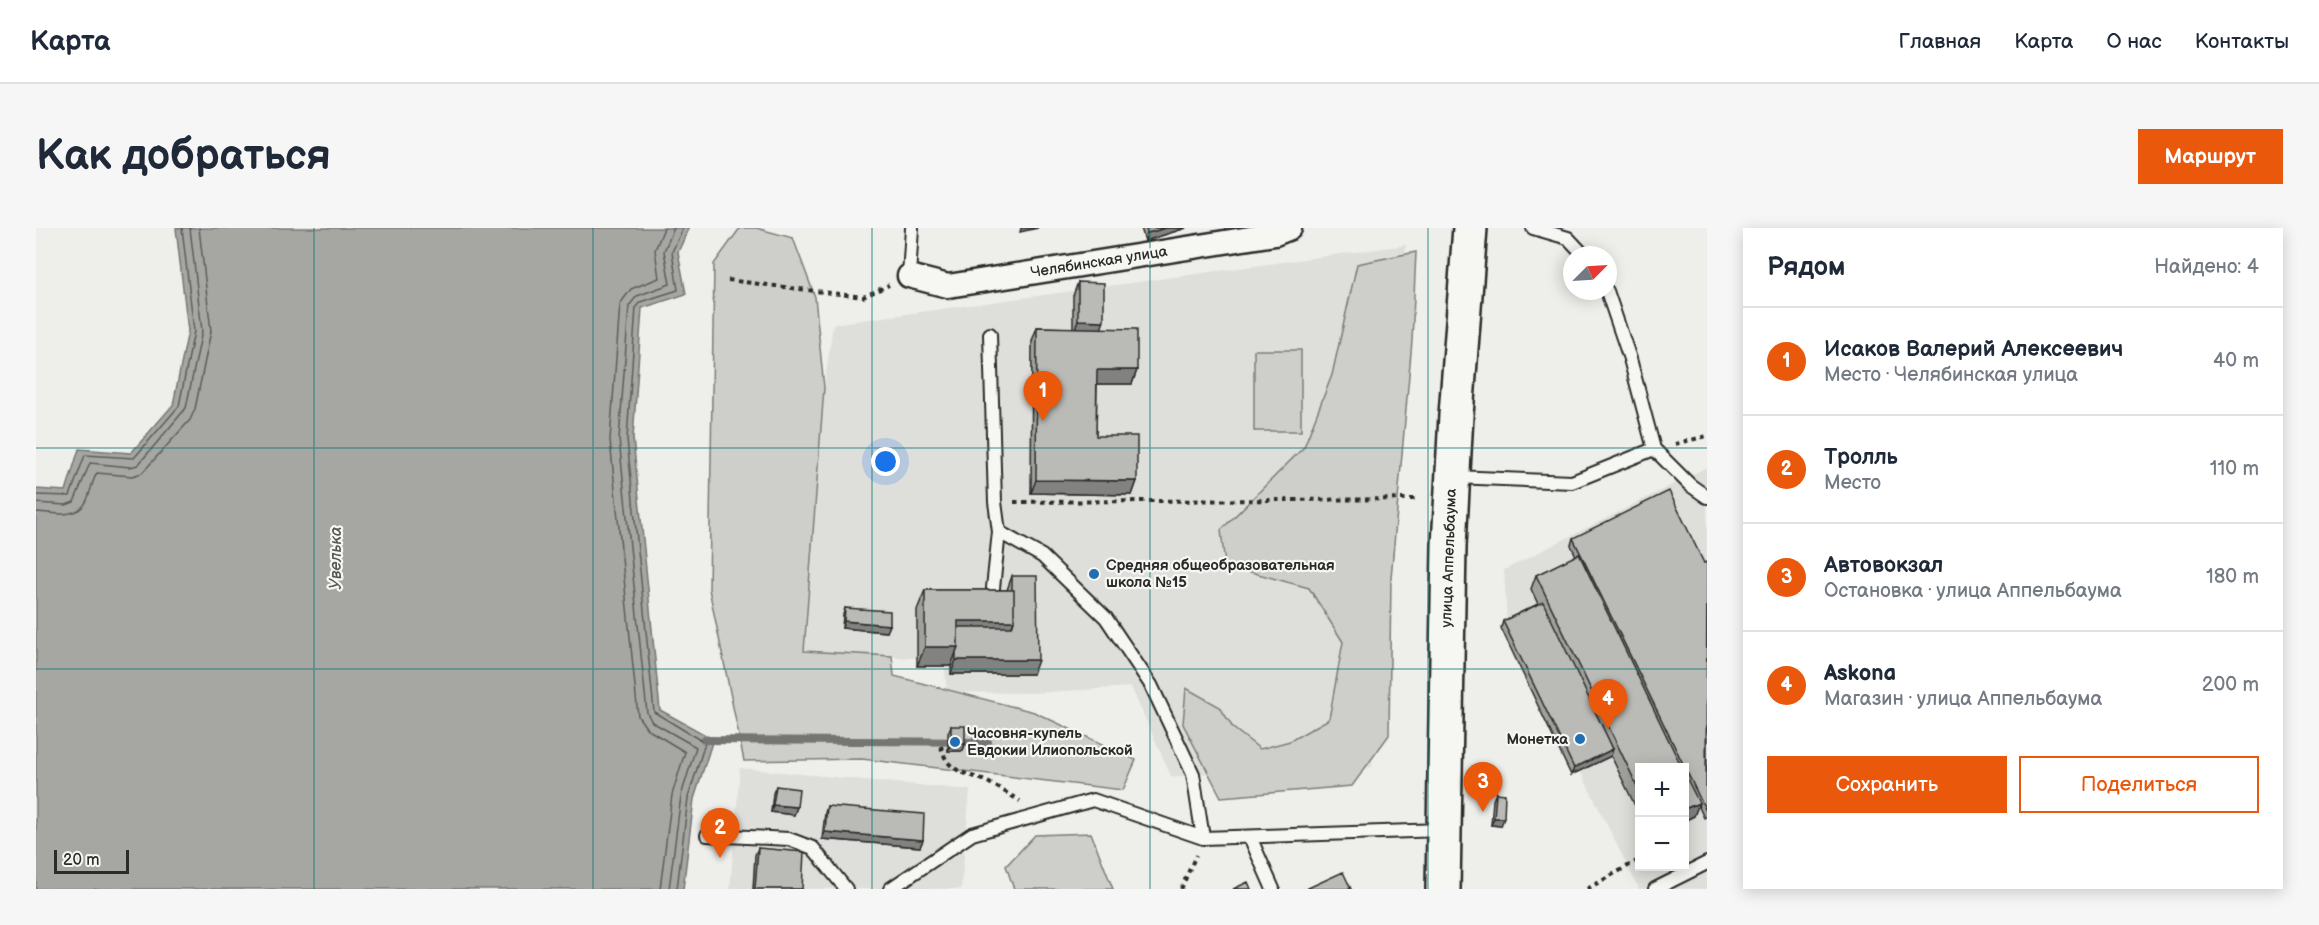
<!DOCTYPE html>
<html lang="ru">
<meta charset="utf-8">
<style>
:root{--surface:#fff;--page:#f6f6f7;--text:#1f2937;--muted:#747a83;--line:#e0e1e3;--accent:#ea580c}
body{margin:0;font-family:"Balsamiq Sans",sans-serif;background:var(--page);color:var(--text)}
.controls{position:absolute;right:18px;bottom:18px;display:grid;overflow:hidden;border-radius:0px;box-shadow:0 3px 15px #0003}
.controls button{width:54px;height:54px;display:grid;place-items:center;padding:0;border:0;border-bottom:2px solid var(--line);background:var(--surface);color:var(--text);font:30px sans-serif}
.compass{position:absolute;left:1527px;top:18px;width:54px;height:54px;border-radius:50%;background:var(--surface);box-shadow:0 3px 15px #0003;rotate:66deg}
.scale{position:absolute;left:18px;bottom:15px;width:75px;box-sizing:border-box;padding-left:6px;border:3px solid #2b2b2b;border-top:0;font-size:16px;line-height:21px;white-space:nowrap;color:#2b2b2b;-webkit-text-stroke:4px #f6f6f2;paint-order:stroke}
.you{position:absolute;left:850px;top:234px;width:21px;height:21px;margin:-15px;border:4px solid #fff;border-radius:50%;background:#1a73e8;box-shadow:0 0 0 9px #1a73e833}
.badge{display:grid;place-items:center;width:39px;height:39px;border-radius:50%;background:var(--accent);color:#fff;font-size:20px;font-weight:700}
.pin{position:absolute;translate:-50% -50px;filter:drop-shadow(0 2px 3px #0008)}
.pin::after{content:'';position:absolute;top:32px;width:21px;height:18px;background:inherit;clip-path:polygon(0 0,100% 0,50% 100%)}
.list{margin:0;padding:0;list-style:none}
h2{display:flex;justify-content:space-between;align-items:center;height:78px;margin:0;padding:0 24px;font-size:26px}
h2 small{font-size:20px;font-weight:400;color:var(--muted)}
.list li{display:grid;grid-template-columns:39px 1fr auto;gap:18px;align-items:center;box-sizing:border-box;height:108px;padding:0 24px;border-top:2px solid var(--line)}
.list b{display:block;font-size:22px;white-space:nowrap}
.list p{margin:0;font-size:20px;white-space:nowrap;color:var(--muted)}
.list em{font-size:20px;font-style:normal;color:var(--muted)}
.actions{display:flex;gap:12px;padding:18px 24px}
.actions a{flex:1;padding:14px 0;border:2px solid var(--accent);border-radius:0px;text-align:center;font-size:21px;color:var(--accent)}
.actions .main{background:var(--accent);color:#fff}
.map{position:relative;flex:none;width:1671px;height:661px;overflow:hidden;border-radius:0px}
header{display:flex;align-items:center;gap:36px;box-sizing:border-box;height:84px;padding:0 30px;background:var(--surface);border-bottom:2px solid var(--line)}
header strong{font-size:28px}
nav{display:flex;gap:33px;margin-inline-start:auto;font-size:21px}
.intro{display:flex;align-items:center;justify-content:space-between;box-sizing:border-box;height:144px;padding:0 36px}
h1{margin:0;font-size:42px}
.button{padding:15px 27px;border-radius:0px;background:var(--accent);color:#fff;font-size:21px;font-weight:700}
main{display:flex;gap:36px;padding:0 36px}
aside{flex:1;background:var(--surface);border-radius:0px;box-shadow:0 3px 15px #0003}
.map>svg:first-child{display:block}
.built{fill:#dededb;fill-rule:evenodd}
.green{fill:#cececa;stroke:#7c7c7a;stroke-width:1.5}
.water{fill:#a6a6a3;stroke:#757573;stroke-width:1.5}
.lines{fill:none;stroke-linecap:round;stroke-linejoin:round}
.shore{stroke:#5c5c5b;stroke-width:1.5}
.stream{stroke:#757573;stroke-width:8}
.service-casing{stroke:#2b2b2b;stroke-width:16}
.minor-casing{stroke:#2b2b2b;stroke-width:27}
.secondary-casing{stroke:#2b2b2b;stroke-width:38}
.path{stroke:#2b2b2b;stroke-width:4;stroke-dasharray:4.5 4.5;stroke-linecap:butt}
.service{stroke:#f6f6f2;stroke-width:12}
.minor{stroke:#f6f6f2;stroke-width:22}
.secondary{stroke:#f6f6f2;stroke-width:33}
.wall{fill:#a0a09d;stroke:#2b2b2b;stroke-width:1.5}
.shaded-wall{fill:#828280;stroke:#2b2b2b;stroke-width:1.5}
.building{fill:#babab7;stroke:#2b2b2b;stroke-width:1.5}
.grid{fill:none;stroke:#0f766e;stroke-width:1.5;stroke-opacity:0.55}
.poi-dot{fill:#1f6fb2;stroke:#f6f6f2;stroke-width:2}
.labels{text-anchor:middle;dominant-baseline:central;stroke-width:4.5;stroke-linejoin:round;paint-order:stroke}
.street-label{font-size:15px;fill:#2b2b2b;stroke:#f6f6f2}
.poi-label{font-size:15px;font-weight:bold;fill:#2b2b2b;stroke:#f6f6f2;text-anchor:start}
.water-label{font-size:16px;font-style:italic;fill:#565655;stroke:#f6f6f2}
</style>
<header>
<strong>Карта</strong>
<nav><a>Главная</a><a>Карта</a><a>О нас</a><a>Контакты</a></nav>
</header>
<div class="intro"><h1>Как добраться</h1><a class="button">Маршрут</a></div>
<main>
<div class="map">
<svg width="1671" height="661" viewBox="0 0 1671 661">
<rect width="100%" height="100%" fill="#eeeeea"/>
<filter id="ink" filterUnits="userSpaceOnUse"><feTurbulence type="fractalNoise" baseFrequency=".0167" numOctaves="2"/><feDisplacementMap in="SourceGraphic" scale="12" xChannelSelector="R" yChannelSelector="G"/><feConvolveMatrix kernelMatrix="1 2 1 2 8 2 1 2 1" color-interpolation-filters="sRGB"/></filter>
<g filter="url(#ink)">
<path class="built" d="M1370 17 1345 269 1336 539 1157 546 1136 550 1095 459 996 465 911 464 908 432 768 423 788 160 797 96Z
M1671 239V661H1603L1471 396 1468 342ZM1604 540H1648V638H1604Z
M704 540 934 562 925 661H694Z"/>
<path class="green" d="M704 0H720L757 10 779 69 788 160 768 423 856 428 858 448 998 484 1100 532 1087 562 826 531 708 533 673 361 678 36Z
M1380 24 1376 113 1355 350 1353 507 1316 558 1185 569 1147 496 1150 460 1184 479 1197 500 1224 521 1254 513 1293 491 1307 414 1273 360 1189 337 1185 302 1268 219 1296 147 1321 36Z
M1218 122H1265V203H1218Z
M1055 605 1077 661H978L970 638 999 607Z"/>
<path class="water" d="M140 0H653L642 24 650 66 606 80 597 210 624 482 677 511 658 571 647 661H0V261L30 263 43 221 95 225 137 177 152 103Z"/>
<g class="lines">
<path class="shore" d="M0 267 34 268 49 227 98 230 143 178 158 103 146 0
M0 275 30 277 38 274 54 235 94 239 102 237 150 180 166 103 154 0
M0 284C17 285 42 292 51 272 55 263 56 253 61 245L96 248 106 245 154 192 159 181 175 103 163 0
M624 661 636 567 649 524 611 501 602 488 574 212 584 76 595 61 623 50 619 22 628 0
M633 661 645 568 660 519 616 494 611 485 583 211 593 78 601 68 634 56 628 23 638 0
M641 661 652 570 669 515 618 484 591 211 600 79 604 74 642 62 636 24 647 0"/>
<path class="stream" d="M669 512 952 514"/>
<defs>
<path id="service" d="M1497 0 1532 10 1548 27
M873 48 876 0
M1571 63 1594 131 1618 221 1654 257 1671 269
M954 106 959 274 963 304 957 360
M1418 249 1536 254 1618 221
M963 304 1006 328 1070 390 1115 457 1157 546 1167 610
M671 607 753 611 777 620 810 661
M1214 609 1237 661
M854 661 936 606 1057 572 1167 610 1406 602
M1619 661 1671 635"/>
<path id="minor" d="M873 48 912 58 1239 6 1254 0"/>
<path id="secondary" d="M1407 661 1413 318 1420 187 1434 0"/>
</defs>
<use href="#service" class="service-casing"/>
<use href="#minor" class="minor-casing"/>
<use href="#secondary" class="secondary-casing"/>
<path class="path" d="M692 52 827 69 853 57
M1639 216 1671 208
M978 274 1380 271
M905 518C912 548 932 543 955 556 965 561 974 567 984 573
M1145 661 1160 627
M1551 661 1601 633"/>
<use href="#service" class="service"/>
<use href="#minor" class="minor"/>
<use href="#secondary" class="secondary"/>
</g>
<path class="wall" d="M1105 0H1150L1109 13Z
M1042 54 1065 100 1101 142 1096 156H1061L1060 208 1101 253 1096 267 995 265 996 113 1001 99 1037 100V68Z
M1537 310 1668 335 1671 334V588L1668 590 1662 577 1658 588 1648 593V540H1604V588L1575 528 1535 547 1465 400 1467 393 1502 376 1495 361 1500 347 1540 328 1535 317Z
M976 348 997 446H915V438H881V382L889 362H971Z
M809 380 854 397 851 404 806 400 807 387Z
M915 498 929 516 927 523H912V505Z
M740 558 761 579 758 587 735 584 737 565Z
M1460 565 1465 598 1455 597 1457 572Z
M791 578 887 612 884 619 786 611 789 585Z
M722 620 766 661H717L719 627Z"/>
<path class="shaded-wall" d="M985 0H1002L984 4Z
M1130 0H1150L1109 13 1111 5Z
M1042 92 1068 93 1063 107 1037 106Z
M1061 142H1101L1096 156H1056Z
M1000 252 1101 253 1096 267 995 265Z
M808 393 854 397 851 404 806 400Z
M922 393H978L971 413 920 399Z
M889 419H922L915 438H881Z
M920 432H1002L997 446H915Z
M915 516H929L927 523H912Z
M1577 521 1575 528 1535 547 1538 540Z
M1663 575 1658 588 1648 593V581Z
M737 577 761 579 758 587 735 584Z
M1458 590H1468L1465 598 1455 597Z
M789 604 887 612 884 619 786 611Z"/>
<path class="building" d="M1110 0H1130L1111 5Z
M1042 54 1068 55V93L1042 92Z
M1001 99 1101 101V142H1061L1060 208H1101V253L1000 252Z
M1633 263 1668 335 1671 334 1670 583 1537 310Z
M1543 326 1646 540H1604V564L1500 347Z
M976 348H1001L1002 432H920V424L922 419V399H976L978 393V362H976Z
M889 362H978V393H922V419H889Z
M1507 374 1577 521 1538 540 1467 393Z
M809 380 854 383V397L808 393Z
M915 498H929V516H915Z
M1648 545 1663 575 1648 581Z
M740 558 763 561 761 579 737 577Z
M1460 565 1469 566 1468 590H1458Z
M791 578 888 586 887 612 789 604Z
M722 620 768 624 766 661H719Z
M1307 644 1315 661H1270Z
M1212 654 1215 661H1197Z"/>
</g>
<path class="grid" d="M278 0V661M557 0V661M836 0V661M1114 0V661M1392 0V661M0 220H1671M0 441H1671"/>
<g class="poi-dot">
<circle cx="1058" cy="346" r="6"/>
<circle cx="1544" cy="511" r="6"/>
<circle cx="919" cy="514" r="6"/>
</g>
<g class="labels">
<g class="street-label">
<text transform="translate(1063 34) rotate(-9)">Челябинская улица</text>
<text transform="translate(1413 330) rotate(-88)">улица Аппельбаума</text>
</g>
<g class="poi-label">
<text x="1070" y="337">Средняя общеобразовательная<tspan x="1070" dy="17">школа №15</tspan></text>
<text x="931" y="505">Часовня-купель<tspan x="931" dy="17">Евдокии Илиопольской</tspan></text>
<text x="1532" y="511" text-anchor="end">Монетка</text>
</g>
<g class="water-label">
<text transform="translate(300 330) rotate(-90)">Увелька</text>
</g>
</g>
</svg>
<div class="controls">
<button>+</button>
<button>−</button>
</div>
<svg class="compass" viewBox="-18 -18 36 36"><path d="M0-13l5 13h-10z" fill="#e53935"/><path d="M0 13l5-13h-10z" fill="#747a83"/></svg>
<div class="scale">20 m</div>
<div class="you"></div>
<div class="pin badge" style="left:1007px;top:193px">1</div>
<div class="pin badge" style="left:684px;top:630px">2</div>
<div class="pin badge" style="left:1447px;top:584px">3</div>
<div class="pin badge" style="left:1572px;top:501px">4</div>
</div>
<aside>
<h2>Рядом<small>Найдено: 4</small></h2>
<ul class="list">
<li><span class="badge">1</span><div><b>Исаков Валерий Алексеевич</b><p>Место · Челябинская улица</p></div><em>40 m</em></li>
<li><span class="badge">2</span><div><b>Тролль</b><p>Место</p></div><em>110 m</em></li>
<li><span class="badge">3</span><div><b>Автовокзал</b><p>Остановка · улица Аппельбаума</p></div><em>180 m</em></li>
<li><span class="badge">4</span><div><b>Askona</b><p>Магазин · улица Аппельбаума</p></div><em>200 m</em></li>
</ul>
<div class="actions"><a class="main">Сохранить</a><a>Поделиться</a></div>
</aside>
</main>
